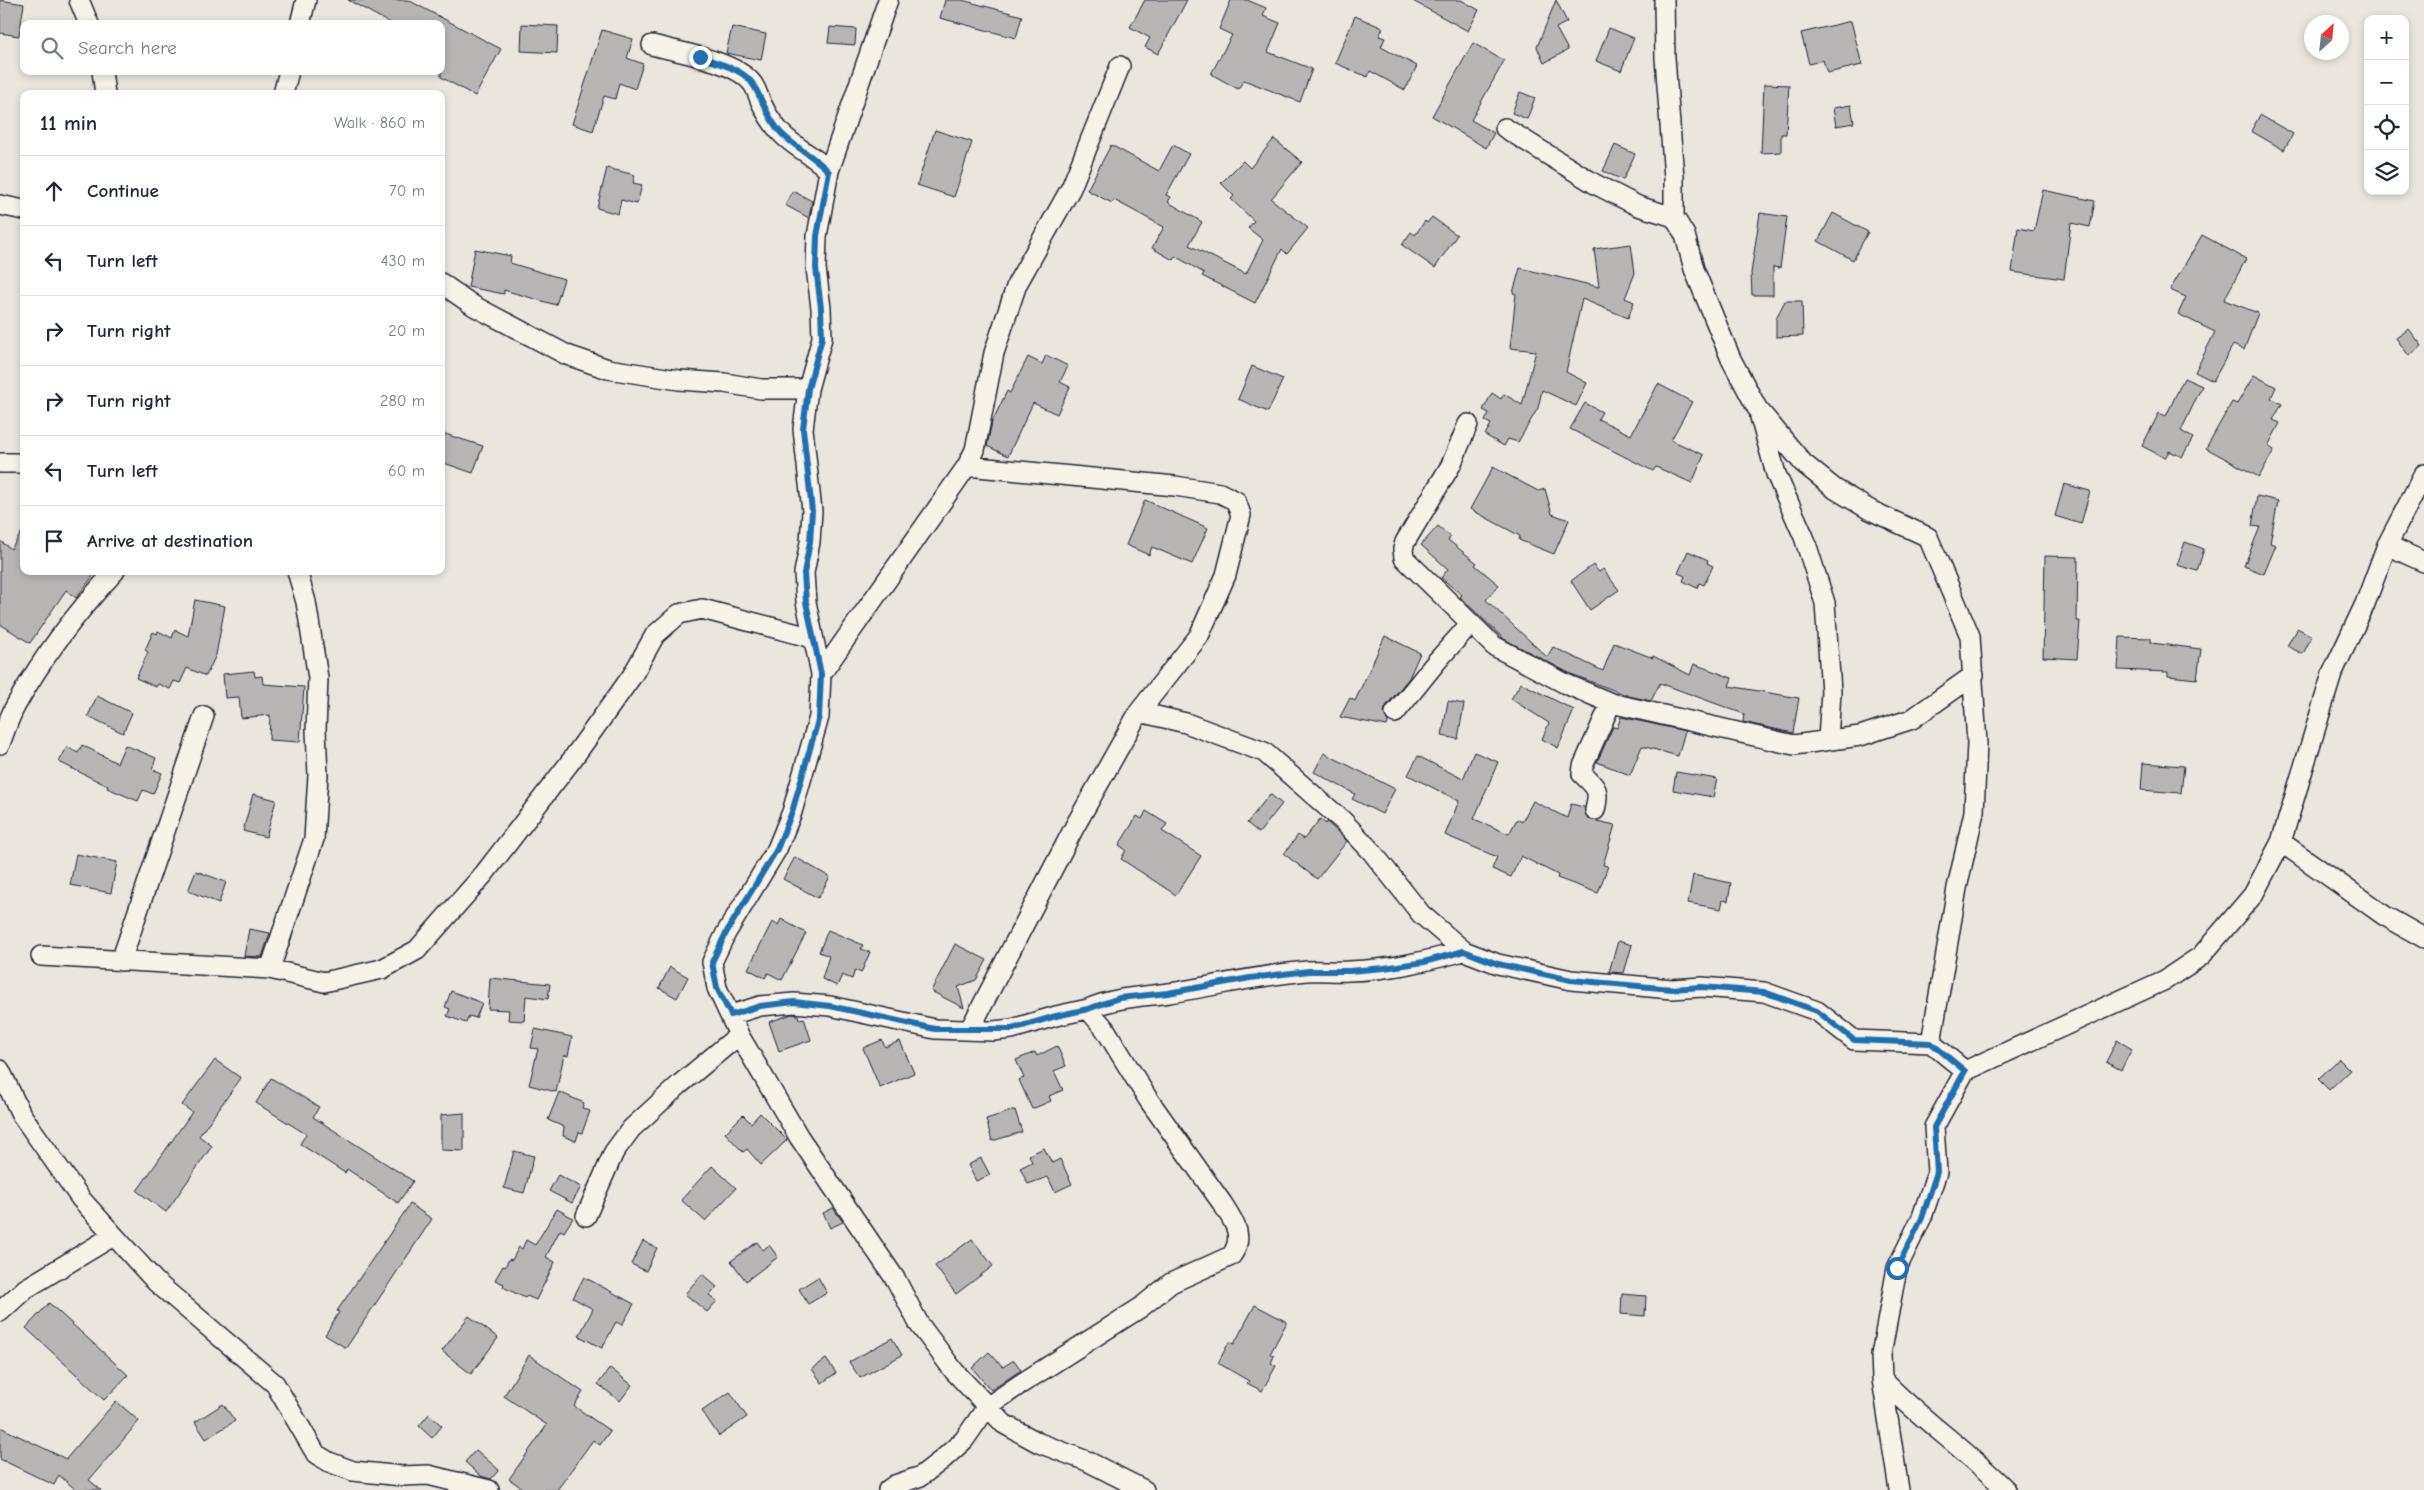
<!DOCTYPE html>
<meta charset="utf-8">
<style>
:root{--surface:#fff;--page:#f2f2f3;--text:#1f2937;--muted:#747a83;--line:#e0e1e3}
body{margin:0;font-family:"Comic Neue",sans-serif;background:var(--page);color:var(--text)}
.controls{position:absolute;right:15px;top:15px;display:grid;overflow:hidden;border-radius:10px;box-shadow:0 2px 8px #0003}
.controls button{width:45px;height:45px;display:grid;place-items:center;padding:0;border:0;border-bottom:1px solid var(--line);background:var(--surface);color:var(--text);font:25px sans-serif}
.compass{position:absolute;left:2304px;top:15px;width:45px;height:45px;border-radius:50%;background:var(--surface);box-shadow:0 2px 8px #0003;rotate:27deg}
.stop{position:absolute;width:15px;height:15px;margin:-11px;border:4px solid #1f6fb2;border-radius:50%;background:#fff}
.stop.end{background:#1f6fb2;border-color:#fff;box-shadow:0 1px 5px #0008}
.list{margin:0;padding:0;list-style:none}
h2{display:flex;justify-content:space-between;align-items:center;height:65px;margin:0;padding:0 20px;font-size:21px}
h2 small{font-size:16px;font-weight:400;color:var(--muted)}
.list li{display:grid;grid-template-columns:32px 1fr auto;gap:15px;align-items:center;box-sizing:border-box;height:70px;padding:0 20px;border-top:1px solid var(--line)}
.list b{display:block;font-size:19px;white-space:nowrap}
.list em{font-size:16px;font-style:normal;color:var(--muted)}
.icon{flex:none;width:28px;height:28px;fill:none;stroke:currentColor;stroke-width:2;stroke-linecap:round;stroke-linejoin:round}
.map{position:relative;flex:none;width:2424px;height:1490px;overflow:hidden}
.search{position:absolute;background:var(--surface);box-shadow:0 2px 8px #0003;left:20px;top:20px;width:425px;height:55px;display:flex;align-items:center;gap:12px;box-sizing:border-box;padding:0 18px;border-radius:10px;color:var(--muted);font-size:19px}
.panel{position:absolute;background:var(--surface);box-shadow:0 2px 8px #0003;left:20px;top:90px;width:425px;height:485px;border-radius:10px}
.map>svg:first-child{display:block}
.building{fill:#b8b6b5;stroke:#22223b}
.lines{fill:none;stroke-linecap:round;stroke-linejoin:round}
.street-casing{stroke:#22223b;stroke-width:22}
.street{stroke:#f7f3e8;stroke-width:19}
.route{stroke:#1f6fb2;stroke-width:6}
</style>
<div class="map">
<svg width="2424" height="1490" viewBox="0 0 2424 1490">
<rect width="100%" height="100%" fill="#eae6de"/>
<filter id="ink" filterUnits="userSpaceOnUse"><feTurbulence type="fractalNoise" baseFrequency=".02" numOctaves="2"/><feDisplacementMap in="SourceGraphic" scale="10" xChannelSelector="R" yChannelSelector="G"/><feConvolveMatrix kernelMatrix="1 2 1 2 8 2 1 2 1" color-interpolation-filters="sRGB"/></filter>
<g filter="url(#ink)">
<path class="building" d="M0 0 24 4 19 36 0 33Z
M348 0H408L501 49 475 96 441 77V24H392Z
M945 0H962L1022 16 1016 38 940 18Z
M1145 0H1187L1158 54 1145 47 1150 38 1130 27Z
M1231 0H1247L1266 8 1263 16 1280 23 1268 52 1312 69 1300 102 1244 80 1238 89 1211 74 1232 35 1219 29Z
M1411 0H1461L1479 10 1468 31Z
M1556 0 1567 22 1556 28 1568 50 1544 63 1537 47Z
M1355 16 1383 28 1379 36 1385 38 1381 47 1417 66 1405 90 1370 71 1368 77 1335 63Z
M1851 21 1862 65 1827 73 1823 60 1809 64 1801 33Z
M522 24 558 26 557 53 521 51Z
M732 27 766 34 761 60 726 53Z
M830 27 856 29 855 45 828 43Z
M1609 28 1634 38 1621 71 1596 61Z
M602 30 633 39 627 58 643 64 635 89 619 83 615 99 604 96 593 131 572 124Z
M1473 43 1504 61 1471 120 1494 133 1486 148 1432 116Z
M1764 84 1789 85 1786 134H1781V152L1761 153Z
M1520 92 1535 98 1527 119 1512 113Z
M1851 105 1854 123 1836 126 1833 108Z
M2260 115 2293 134 2284 150 2251 131Z
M935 130 972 142 954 197 917 185Z
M1274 139 1302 162 1271 199 1308 228 1287 254 1282 249 1255 303 1202 276 1204 273 1175 256 1173 260 1152 248 1164 227 1114 200 1112 203 1087 190 1111 145 1159 171 1173 145 1189 154 1166 195 1171 197 1168 202 1202 222 1189 245 1246 274 1263 240 1248 228 1254 221 1231 199 1234 196 1221 183 1243 161 1250 168Z
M1615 145 1635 154 1623 180 1603 171Z
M607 168 635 175 633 183 642 185 637 204 621 200 618 214 597 208Z
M2043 190 2095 201 2090 227 2071 223 2064 279 2012 272 2018 228 2034 231Z
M793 191 812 201 809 218 785 205Z
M1760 213 1787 217 1780 268 1773 267V295H1752L1751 273Z
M1833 213 1868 232 1853 260 1818 241Z
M1432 217 1457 235 1435 268 1402 245 1411 232 1415 235 1425 221 1427 223Z
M2202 235 2246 259 2224 300 2258 313 2244 350 2233 345 2213 381 2195 372 2215 332 2178 314 2186 297 2170 290Z
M1631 244 1635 273 1625 298 1634 302 1628 318 1582 299 1566 372 1587 383 1576 406 1542 390 1538 408 1518 442 1508 439 1504 446 1485 435 1491 424 1485 421 1489 413 1483 410 1492 393 1501 399 1504 394 1522 405 1536 351 1510 348 1516 294 1513 293 1520 268 1599 287 1594 249Z
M475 249 511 256 510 263 564 279 556 305 504 290V294L468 287Z
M1785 301H1802L1803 336 1776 337V318Z
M2409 329 2422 346 2409 356 2396 338Z
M1046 355 1068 366 1060 382 1070 387 1057 414 1033 403 1008 456 987 446 992 422 1007 391 1010 393 1028 357 1042 364Z
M1252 366 1283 379 1268 412 1238 399Z
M2254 375 2276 387 2271 398 2282 404 2273 420 2280 423 2268 446 2274 450 2259 477 2206 448 2232 402 2237 404Z
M2184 378 2202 386 2181 431 2193 438 2182 457 2169 451 2165 458 2142 446 2159 413 2166 416Z
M1658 384 1692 402 1671 440 1704 455 1692 483 1656 467 1653 471 1570 429 1585 403 1602 412 1598 419 1631 435Z
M445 434 483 446 473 473 441 462V445Z
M1493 467 1538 491 1545 489 1552 514 1569 520 1554 554 1519 540 1520 536 1470 509Z
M2064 484 2090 491 2081 524 2055 516Z
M2257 496 2278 501 2270 543 2276 545 2264 574 2244 566 2260 527 2252 526Z
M1145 500 1208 528 1192 564 1152 547 1149 555 1126 545Z
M1438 526 1451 537 1448 540 1477 563 1475 565 1499 585 1486 600 1547 657 1553 647 1603 671 1614 643 1653 658V656L1690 675 1694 664 1732 678 1729 686 1799 698 1793 733 1743 722 1744 714 1660 683 1651 701 1629 696 1571 674 1504 639 1460 597 1462 595 1441 578 1448 569 1421 545Z
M24 529V571H97L76 598 66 590 30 643 0 624V541L11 549Z
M2185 542 2204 549 2197 571 2177 565Z
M1688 551 1708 560 1707 563 1713 566 1704 585 1699 583 1697 588 1683 581 1685 576 1678 573Z
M2045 556 2078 557 2077 621H2080L2077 659 2043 657Z
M1593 565 1599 572 1603 569 1619 590 1590 610 1571 581Z
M195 600 225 606 216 655 206 676 187 668 180 683 174 681 170 689 158 684 156 687 136 678 148 652 145 650 153 632 157 634 158 631 172 638 175 630 188 636Z
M2297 628 2312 636 2303 654 2287 646Z
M1385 636 1420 653 1409 678 1386 706 1384 712 1388 722 1387 726 1340 717 1350 698 1355 701Z
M2120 637 2151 638V643L2201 649 2197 679 2168 676V672L2118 670Z
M254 671 255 677 262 676 263 684 304 687 300 742 269 740 270 715 241 718 239 697 225 698 223 674Z
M1521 683 1574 710 1558 748 1542 739 1549 723 1511 699Z
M97 696 132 713 123 733 88 716Z
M1448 701 1464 704 1458 739 1442 736Z
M1621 717 1685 731 1678 756 1642 746 1630 775 1597 762 1613 727 1617 728Z
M82 745 117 763 125 745 156 758 152 769 162 773 153 794 143 790 138 801 107 788 108 786 59 762 67 747 78 753Z
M1474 752 1498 762 1474 819 1509 834 1517 819 1522 822 1533 801 1567 818 1571 804 1584 807 1588 819 1615 825 1603 865 1608 866 1598 893 1557 878 1558 875 1521 856 1511 877 1492 869 1497 857 1445 835 1459 801 1408 775 1418 756 1463 779Z
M1324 753 1395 789 1382 814 1352 799 1355 794 1314 772Z
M2143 763 2184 766 2181 793 2141 790Z
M1676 772 1717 779 1713 797 1673 790Z
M253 794 276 800 266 837 243 831Z
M1270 794 1282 804 1259 833 1247 823Z
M1146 811 1167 824 1162 831 1201 856 1176 895 1121 859 1126 850 1119 845 1137 816 1142 819Z
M1320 819 1326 824 1327 822 1347 841 1317 879 1284 854 1298 835 1304 839Z
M76 854 117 862 111 893 70 885Z
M795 857 830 877 818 898 783 879Z
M196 871 226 882 219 903 188 891Z
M1693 875 1731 883 1728 901 1723 900 1721 909 1688 903Z
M781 919 806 933 782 980 768 973 765 978 748 969 772 922 778 925Z
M249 929 270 933 262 957 244 956Z
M828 930 863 945 861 949 870 952 861 973 855 970 852 979 842 975 837 986 822 979 829 956 819 952Z
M1618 941 1632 945 1624 973 1609 972Z
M955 944 987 960 976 980 958 987 964 1008 931 991Z
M670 967 688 977 677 998 659 988Z
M490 978 550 984 548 999 526 996 524 1021 508 1020 509 1010 488 1009Z
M451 991 482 1003 476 1018 469 1016 466 1023 447 1016 450 1009 445 1007Z
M792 1014 798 1015 799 1019 804 1018 811 1040 779 1051 769 1022Z
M535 1029 572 1037 568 1056 564 1055 556 1092 529 1085 538 1049 531 1048Z
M882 1040 885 1047 900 1041 914 1073 880 1088 863 1048Z
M2117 1040 2132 1049 2121 1070 2106 1062Z
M1057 1046 1066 1066 1054 1071 1063 1090 1049 1096 1051 1101 1032 1109 1019 1080 1024 1078 1016 1060 1035 1052 1037 1056Z
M2339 1059 2350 1070 2329 1090 2318 1079Z
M215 1060 241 1078 199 1136 212 1146 166 1212 137 1191 192 1112 182 1105Z
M271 1078 319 1107 313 1117 413 1181 398 1203 347 1169 345 1173 300 1144 306 1134 256 1103Z
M559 1092 584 1103 582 1108 590 1111 582 1133 579 1132 576 1141 563 1136 564 1127 548 1120Z
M1015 1110 1022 1132 992 1141 986 1119Z
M464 1113V1151L441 1150V1115Z
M760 1113 787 1140 761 1165 747 1149 743 1152 725 1133 743 1115 751 1123Z
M1044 1148 1052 1163 1060 1159 1072 1184 1055 1192 1048 1177 1028 1184 1020 1168 1032 1162 1029 1155Z
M514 1151 534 1156 524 1193 504 1188Z
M981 1158 990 1175 976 1181 968 1165Z
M712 1166 736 1188 705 1221 681 1200Z
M558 1175 581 1187 572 1203 549 1191Z
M410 1204 432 1219 346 1348 325 1335 339 1312 337 1311Z
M833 1208 843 1222 830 1228 823 1213Z
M557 1209 573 1218 564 1232 560 1230 546 1257 555 1262 536 1300 527 1296 525 1298 503 1287 504 1284 495 1280 503 1266 505 1267 509 1259 512 1260 519 1247 522 1249 526 1240 535 1245Z
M972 1239 993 1266 956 1294 935 1266Z
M643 1241 657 1248 646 1271 631 1264Z
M757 1242 763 1250 769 1245 778 1257 746 1281 731 1261Z
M702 1274 717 1287 709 1295 717 1301 707 1312 685 1294Z
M584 1277 634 1304 622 1325 616 1322 602 1348 579 1336 593 1309 573 1298Z
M818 1277 827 1293 808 1304 799 1289Z
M1622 1294 1646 1296 1645 1316 1621 1314Z
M49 1303 128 1375 104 1400 26 1328Z
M1255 1305 1287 1322 1270 1354 1274 1356 1271 1363 1276 1366 1262 1391 1247 1383 1249 1381 1218 1363 1229 1342 1234 1344Z
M469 1316 498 1338 471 1374 442 1351Z
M892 1338 902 1355 860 1378 849 1362Z
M989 1352 1003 1367 1014 1360 1021 1370 991 1390 972 1368Z
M529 1355 583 1392 574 1406 610 1431 600 1445 593 1440 557 1490H525L509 1479 547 1425 504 1396Z
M826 1359 836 1373 822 1383 812 1369Z
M610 1368 632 1385 620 1401 598 1384Z
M730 1392 747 1417 719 1436 702 1411Z
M116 1401 139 1421 89 1480 101 1490H76L59 1475 54 1485 0 1459V1427L66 1459Z
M223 1404 235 1421 206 1439 195 1422Z
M429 1414 442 1426 432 1438 419 1426Z
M476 1450 499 1470 491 1479 481 1476 465 1462Z"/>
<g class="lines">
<defs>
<path id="street" d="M79 0 89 24
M888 0 829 171 817 236 816 268 821 308 822 338 808 389 803 429 812 511 810 542 804 573 806 602 821 674 819 717 792 812 777 849 726 933 712 962 717 988 739 1035 799 1137 896 1280 919 1324 954 1371 1004 1424 1039 1443 1087 1461 1144 1490
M1664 0 1665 58 1674 178V217L1685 235 1694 269 1731 359 1757 408 1803 463 1835 489 1870 510 1928 537 1970 636 1977 743 1974 812 1957 888 1931 1043 1965 1071 1934 1127 1937 1172 1922 1217 1897 1268 1881 1355 1882 1379C1920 1419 1967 1450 2006 1490
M300 24 306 0
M652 45C679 52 735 61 752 83 757 89 758 97 762 104 766 113 774 125 781 133 795 148 815 156 829 171
M102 71 105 94
M283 94 289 71
M1505 128 1595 184 1638 206 1674 217
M0 205 24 210
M441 283 474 306 567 355 608 369 679 380 724 383 761 389H808
M1760 417 1776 474 1804 537 1825 603 1831 692 1828 740
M1468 424 1451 465 1405 542 1403 549 1404 558 1494 646 1566 684 1611 703 1794 745 1860 736 1912 719 1974 675
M0 463H24
M967 466 1175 486 1220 493 1236 501 1241 515 1226 575 1199 636 1139 712 1075 826 970 1029
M2387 545 2424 562
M821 674 967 466 975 450 994 353 1017 284 1071 188 1120 66
M1139 712 1186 723 1264 752 1343 821 1372 852 1421 914 1464 951 1498 964 1571 980 1672 989 1702 987 1764 992 1817 1011 1854 1040 1931 1043
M1395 713 1437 661 1471 623
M0 744C5 731 9 717 16 705 43 656 77 612 115 571
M1595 810C1600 790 1597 788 1582 774L1583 766 1611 703
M2281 842 2385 916 2424 938
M41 956 270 969 324 982 382 969 417 950 484 874 571 761 632 676 655 635 679 614 702 609 813 638
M121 961 204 716
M270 969 314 839 318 775 316 730 318 678 306 602 297 571
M1088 1009C1115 997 1140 997 1169 993 1215 986 1261 975 1307 971 1321 970 1335 972 1349 971 1389 970 1427 961 1464 951
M731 1015 760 1006 794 1003 830 1006 935 1029 993 1031 1012 1029 1056 1016 1088 1009 1105 1029 1148 1099 1222 1203C1233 1220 1246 1237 1231 1256L1171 1283 1140 1308 1019 1385 987 1407 964 1440 943 1459 921 1476 895 1485 888 1490
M0 1070 21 1114 81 1199 156 1282 275 1384 316 1454 329 1462 353 1471 402 1476 428 1475 489 1490
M1965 1071 2165 980 2201 956 2253 895 2281 842 2332 674 2365 604 2387 545 2424 474
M586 1216 614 1152 631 1129 679 1085 739 1035
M0 1312 25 1289 113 1236
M1882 1379 1899 1490"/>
</defs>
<use href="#street" class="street-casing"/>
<use href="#street" class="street"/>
</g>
</g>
<g class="lines" filter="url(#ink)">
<path class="route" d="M700 57C717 63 745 69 754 86 763 101 768 119 781 133 795 148 815 156 829 172L817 236 816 268 821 308 822 338 808 389 803 429 812 511 810 542 804 573 806 602 821 674 819 717 792 812 777 849 726 933 712 962 717 988 731 1015 760 1006 794 1002 830 1006 935 1029H1012L1056 1016 1088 1009 1119 998 1168 993 1250 978 1309 971H1349L1384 968 1424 962 1464 951 1498 964 1571 980 1672 989 1702 987 1764 992 1817 1011 1854 1040 1931 1043 1965 1071 1934 1127 1937 1172 1922 1218 1897 1268"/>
</g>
</svg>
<div class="controls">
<button>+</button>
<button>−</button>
<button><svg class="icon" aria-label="locate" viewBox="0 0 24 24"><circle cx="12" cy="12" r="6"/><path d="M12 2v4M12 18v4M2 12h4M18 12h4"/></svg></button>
<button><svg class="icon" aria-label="layers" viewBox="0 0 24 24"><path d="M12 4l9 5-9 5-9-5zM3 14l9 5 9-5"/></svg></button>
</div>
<svg class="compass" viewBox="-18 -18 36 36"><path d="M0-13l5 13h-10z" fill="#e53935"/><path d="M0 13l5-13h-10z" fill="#747a83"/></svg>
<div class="stop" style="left:1897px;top:1268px"></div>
<div class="stop end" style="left:700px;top:57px"></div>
<div class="search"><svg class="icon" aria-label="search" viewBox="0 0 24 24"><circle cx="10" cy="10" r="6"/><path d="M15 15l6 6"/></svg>Search here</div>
<section class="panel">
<h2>11 min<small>Walk · 860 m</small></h2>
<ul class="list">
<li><svg class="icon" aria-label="ahead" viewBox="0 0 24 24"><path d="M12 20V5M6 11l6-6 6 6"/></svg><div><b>Continue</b></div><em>70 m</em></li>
<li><svg class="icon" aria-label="left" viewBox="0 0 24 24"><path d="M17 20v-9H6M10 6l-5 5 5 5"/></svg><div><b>Turn left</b></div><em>430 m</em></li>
<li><svg class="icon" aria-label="right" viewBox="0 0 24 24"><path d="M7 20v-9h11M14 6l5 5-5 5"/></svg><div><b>Turn right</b></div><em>20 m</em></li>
<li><svg class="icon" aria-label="right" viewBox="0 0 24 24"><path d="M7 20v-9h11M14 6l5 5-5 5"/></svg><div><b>Turn right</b></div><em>280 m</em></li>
<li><svg class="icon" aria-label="left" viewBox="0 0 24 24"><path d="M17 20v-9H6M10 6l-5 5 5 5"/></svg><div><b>Turn left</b></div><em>60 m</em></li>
<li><svg class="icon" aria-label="arrive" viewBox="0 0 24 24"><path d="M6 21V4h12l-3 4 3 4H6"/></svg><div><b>Arrive at destination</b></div></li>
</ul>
</section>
</div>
